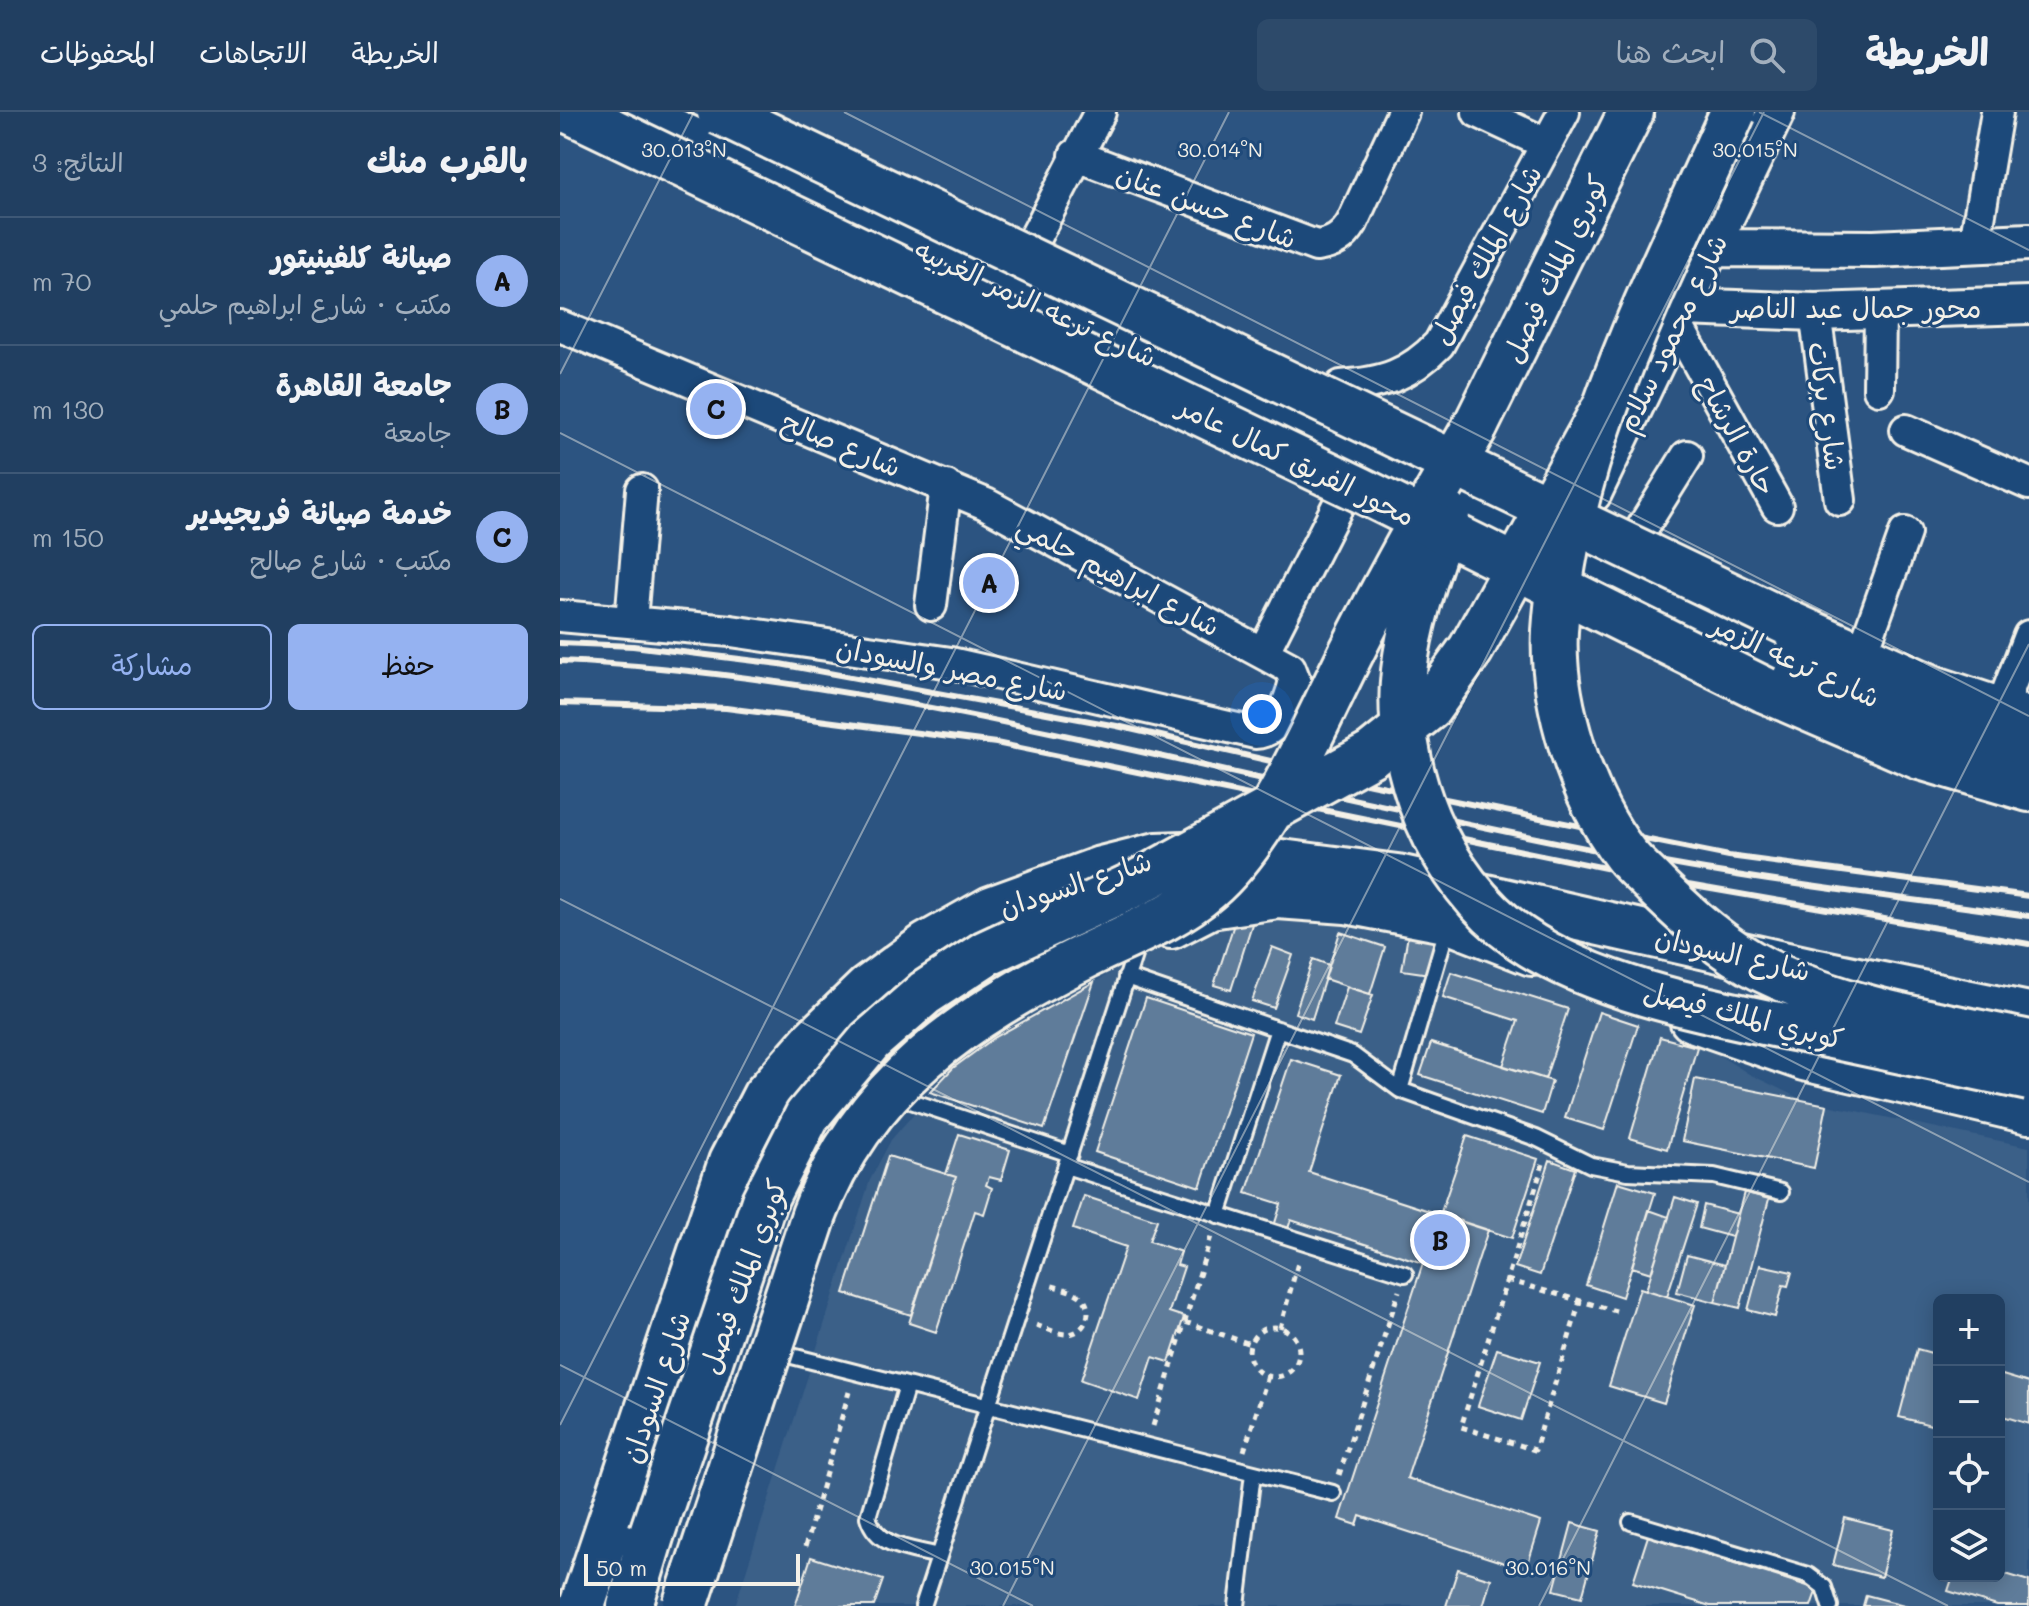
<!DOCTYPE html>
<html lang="ar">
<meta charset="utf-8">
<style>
:root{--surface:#213f61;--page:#2d4a6a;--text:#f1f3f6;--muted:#a2afbd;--line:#3e5876;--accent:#95b2f1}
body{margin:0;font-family:Mali,"Playpen Sans Arabic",sans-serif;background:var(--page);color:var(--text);direction:rtl}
.controls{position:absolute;right:24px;bottom:24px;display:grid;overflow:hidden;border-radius:12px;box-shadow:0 4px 20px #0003}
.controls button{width:72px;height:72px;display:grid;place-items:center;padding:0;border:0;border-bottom:2px solid var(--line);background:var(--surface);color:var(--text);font:40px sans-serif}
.scale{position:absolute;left:24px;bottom:20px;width:216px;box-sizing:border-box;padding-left:8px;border:4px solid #f4f1e8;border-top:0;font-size:22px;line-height:28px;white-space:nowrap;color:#f4f1e8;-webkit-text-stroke:6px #1f4a7a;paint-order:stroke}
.you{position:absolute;left:702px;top:602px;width:28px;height:28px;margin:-20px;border:6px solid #fff;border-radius:50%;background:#1a73e8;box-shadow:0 0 0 12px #1a73e833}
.badge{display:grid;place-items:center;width:52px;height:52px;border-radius:50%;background:var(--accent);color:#111;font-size:26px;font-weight:700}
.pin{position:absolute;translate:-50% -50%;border:4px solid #fff;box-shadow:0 2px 8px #0006}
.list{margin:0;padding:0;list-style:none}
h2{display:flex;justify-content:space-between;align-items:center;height:104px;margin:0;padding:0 32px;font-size:34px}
h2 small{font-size:26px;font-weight:400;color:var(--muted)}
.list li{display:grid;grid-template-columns:52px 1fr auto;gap:24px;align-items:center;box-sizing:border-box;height:128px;padding:0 32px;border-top:2px solid var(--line)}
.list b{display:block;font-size:30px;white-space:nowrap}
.list p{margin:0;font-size:26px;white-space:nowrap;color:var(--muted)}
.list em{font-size:26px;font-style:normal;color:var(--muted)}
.actions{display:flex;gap:16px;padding:24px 32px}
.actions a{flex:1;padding:18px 0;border:2px solid var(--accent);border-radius:12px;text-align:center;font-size:28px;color:var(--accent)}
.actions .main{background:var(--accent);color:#111}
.icon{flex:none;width:44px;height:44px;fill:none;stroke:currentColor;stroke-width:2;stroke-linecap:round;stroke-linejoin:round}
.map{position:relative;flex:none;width:1469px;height:1494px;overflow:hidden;direction:ltr}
header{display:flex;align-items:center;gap:48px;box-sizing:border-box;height:112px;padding:0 40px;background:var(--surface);border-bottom:2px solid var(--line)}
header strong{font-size:38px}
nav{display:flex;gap:44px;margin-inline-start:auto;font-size:28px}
.search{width:560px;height:72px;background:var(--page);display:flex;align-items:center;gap:20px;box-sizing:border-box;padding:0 28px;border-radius:12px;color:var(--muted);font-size:30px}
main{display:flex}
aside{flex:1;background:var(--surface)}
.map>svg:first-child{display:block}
.built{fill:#3b6088;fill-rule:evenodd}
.building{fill:#5e7b9a;stroke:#f4f1e8;stroke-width:2}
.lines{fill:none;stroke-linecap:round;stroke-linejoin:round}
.service-casing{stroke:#f4f1e8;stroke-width:20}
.minor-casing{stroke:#f4f1e8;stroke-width:36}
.tertiary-casing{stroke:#f4f1e8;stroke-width:42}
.secondary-casing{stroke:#f4f1e8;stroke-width:48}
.primary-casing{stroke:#f4f1e8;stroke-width:50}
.motorway-casing{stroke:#f4f1e8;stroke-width:50}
.path{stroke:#f4f1e8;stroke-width:5;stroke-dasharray:6 6;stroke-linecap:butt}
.service{stroke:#1f4a7a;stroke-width:14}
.minor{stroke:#1f4a7a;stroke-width:30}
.tertiary{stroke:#1f4a7a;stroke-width:36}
.secondary{stroke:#1f4a7a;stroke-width:42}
.primary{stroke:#1f4a7a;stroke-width:44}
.motorway{stroke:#1f4a7a;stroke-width:44}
.rail{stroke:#f4f1e8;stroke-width:6}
.primary-bridge-casing{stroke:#f4f1e8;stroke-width:50;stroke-linecap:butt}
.motorway-bridge-casing{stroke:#f4f1e8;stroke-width:50;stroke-linecap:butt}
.primary-bridge{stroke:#1f4a7a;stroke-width:44}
.motorway-bridge{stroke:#1f4a7a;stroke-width:44}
.ticks{fill:none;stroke:#f4f1e8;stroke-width:2;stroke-opacity:0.45}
.labels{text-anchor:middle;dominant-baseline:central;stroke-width:6;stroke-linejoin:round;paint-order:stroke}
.street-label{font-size:28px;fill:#f4f1e8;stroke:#1f4a7a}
.ticks-label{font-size:20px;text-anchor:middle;fill:#f4f1e8;stroke:#1f4a7a;stroke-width:6;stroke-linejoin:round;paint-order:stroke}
</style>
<header>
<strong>الخريطة</strong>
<div class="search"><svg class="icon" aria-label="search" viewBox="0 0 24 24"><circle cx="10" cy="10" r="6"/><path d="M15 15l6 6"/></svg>ابحث هنا</div>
<nav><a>الخريطة</a><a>الاتجاهات</a><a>المحفوظات</a></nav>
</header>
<main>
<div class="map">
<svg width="1469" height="1494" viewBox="0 0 1469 1494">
<rect width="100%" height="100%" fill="#2c5481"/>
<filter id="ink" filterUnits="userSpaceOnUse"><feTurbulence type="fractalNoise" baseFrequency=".0125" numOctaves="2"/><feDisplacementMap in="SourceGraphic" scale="16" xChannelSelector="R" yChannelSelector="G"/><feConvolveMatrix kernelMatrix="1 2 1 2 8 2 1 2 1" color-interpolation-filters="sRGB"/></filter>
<g filter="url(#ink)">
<path class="built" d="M692 794 849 817 943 844 1114 915 1189 962 1243 988 1469 1035V1494H175L310 1068 331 1028 393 956 434 926 572 849ZM1379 1188H1439V1464H1379Z"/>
<path class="building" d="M676 806 692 812 671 878 654 873Z
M849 817 877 822 870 862 842 858Z
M780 820 825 835 810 882 765 867Z
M712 835 733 843 714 896 692 889Z
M753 847 769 853 752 907 735 901Z
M891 860 1008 897 985 967 943 954 958 909 883 885Z
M534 870 484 1017 370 980 393 956 434 926Z
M787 875 813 883 799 923 774 915Z
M586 886 691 921 640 1075 535 1040Z
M1039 900 1078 913 1044 1018 1005 1006Z
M1100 925 1137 935 1107 1037 1070 1026Z
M871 931 992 969 982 1002 860 963Z
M731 947 781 963 749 1060 928 1118 847 1366 981 1410 966 1458 800 1404 797 1413 779 1407 863 1151 731 1108 727 1119 714 1114 721 1092 686 1081Z
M1135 967 1267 993 1254 1056 1122 1029Z
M399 1022 450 1038 441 1068 429 1065 426 1073 432 1076 424 1102 415 1099 376 1220 349 1211 396 1065 386 1062Z
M907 1024 978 1047 952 1126 880 1103Z
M328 1044 396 1065 351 1203 284 1181Z
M990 1048 1015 1057 980 1163 955 1155Z
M1058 1070 1095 1081 1062 1185 1026 1173Z
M1184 1080 1209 1087 1180 1196 1155 1190Z
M524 1084 597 1108 589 1129 621 1140 617 1153 624 1155 609 1200 624 1205 609 1250 593 1245 579 1288 521 1268 566 1135 513 1117Z
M1115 1085 1137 1092 1107 1184 1086 1178Z
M1144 1093 1178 1102 1172 1125 1139 1116Z
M1089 1098 1109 1105 1091 1161 1072 1155Z
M1127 1143 1165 1153 1155 1190 1117 1180Z
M1200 1153 1232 1160 1228 1174 1223 1173 1215 1205 1188 1198Z
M1080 1176 1135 1193 1104 1291 1049 1274Z
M937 1237 980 1250 961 1308 918 1294Z
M1357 1237 1379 1243V1315L1339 1305Z
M1439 1262 1469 1271V1312L1439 1303Z
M1285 1406 1333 1418 1321 1465 1273 1453Z
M1012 1411 1040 1419 1022 1485 994 1478Z
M1088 1424 1257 1477 1251 1494H1150L1073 1470Z
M251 1445 323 1468 314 1494H235Z
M898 1457 931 1467 923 1494H886Z
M1439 1460 1469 1469V1494H1437L1388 1479 1393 1464H1439Z
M1306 1483 1348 1494H1303Z"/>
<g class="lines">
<defs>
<path id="service" d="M566 865 793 943 840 978 976 1026 1031 1053 1068 1060 1154 1064 1221 1080
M840 978 888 813
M342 986 510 1042
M506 1054 845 1162
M658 1103 718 917
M224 1242 773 1381
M347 1273 308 1405C317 1436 352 1437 379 1444
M1071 1410 1248 1463 1264 1475 1270 1494
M363 1494 578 831
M677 1494 693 1361"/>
<path id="minor" d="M918 0 987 32
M515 43 756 134C773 132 783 126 792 111L843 0
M1415 131 1437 0
M456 162 540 0
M1255 200 1280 388
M1116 211 1217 394
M0 214 426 392 730 556 735 569C730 589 719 620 695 621L391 551 171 519 0 504
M781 274C824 271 849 263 879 232L1004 0
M1319 277 1320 198
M1346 318 1469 372
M1081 418 1127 344
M371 493 386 374
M71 509 82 378
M1308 525 1345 421
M703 541 798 354
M1446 584 1469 524"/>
<path id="tertiary" d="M1153 136 1314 137 1469 130
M1124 195 1255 200 1469 193
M1033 381 1216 0"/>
<path id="secondary" d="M75 0 1293 577 1352 602 1469 643"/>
<path id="primary" d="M916 313 1071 0
M611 814 650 794 718 784 786 789 890 809 972 841
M1132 907 1244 946 1469 999
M22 1494 171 1050 205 984 254 928 307 877 367 833 431 797 541 757 597 743 650 741 837 765 1253 859 1469 903
M70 1494 92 1421"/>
<path id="motorway" d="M1228 511 1375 577 1469 608
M1205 578 1360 645 1469 677"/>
</defs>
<use href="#service" class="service-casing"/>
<use href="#minor" class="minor-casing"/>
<use href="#tertiary" class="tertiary-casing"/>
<use href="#secondary" class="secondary-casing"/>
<use href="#primary" class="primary-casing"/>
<use href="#motorway" class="motorway-casing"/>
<path class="path" d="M983 1052 901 1315 975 1338 1020 1189
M947 1168 1056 1199
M625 1210 690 1232
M476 1213C485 1216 497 1222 507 1222 526 1222 536 1196 520 1184 512 1178 499 1176 489 1173
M689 1240a25 25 0 1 1 50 0a25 25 0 1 1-50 0Z
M720 1216 739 1147
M593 1314 652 1121
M684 1339 708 1264
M779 1363 839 1179
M245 1435 289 1280"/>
<use href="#service" class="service"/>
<use href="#minor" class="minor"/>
<use href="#tertiary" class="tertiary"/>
<use href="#secondary" class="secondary"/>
<use href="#primary" class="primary"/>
<use href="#motorway" class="motorway"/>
<path class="rail" d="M0 531 73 534 220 552 557 614 811 672 1169 744 1469 784
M0 549C274 561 544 634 811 691 928 716 1046 742 1164 761 1266 778 1368 789 1469 804
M0 591 166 596 436 631 1128 773 1469 832"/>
<defs>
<path id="primary-bridge" d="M1173 0C1100 166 1007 335 995 519 991 590 1022 686 1065 742 1074 754 1086 763 1096 774 1129 806 1162 837 1204 858 1286 898 1380 912 1469 931
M887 402C870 453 850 505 844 559 833 655 879 769 959 825 1033 877 1150 899 1238 917 1315 933 1392 950 1469 966
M92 1421 204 1089 247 1004 310 929 365 881 426 841 575 772 812 642 869 596 911 537 1042 300
M125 1494 254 1103C303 972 406 904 526 844 566 824 614 807 648 777 711 723 756 609 794 535 832 460 874 386 916 313"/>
<path id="motorway-bridge" d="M12 0 799 377 1205 578
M160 0 1228 511"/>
</defs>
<use href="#primary-bridge" class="primary-bridge-casing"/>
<use href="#motorway-bridge" class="motorway-bridge-casing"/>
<use href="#primary-bridge" class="primary-bridge"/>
<use href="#motorway-bridge" class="motorway-bridge"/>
</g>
</g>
<path class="ticks" d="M284 0 1469 604M1199 0 1469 138M0 262 134 0M0 321 1469 1070M0 787 1388 1494M0 1253 473 1494M0 1313 669 0M443 1494 1204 0M979 1494 1469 532"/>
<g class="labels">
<g class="street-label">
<text transform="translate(647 93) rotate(21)">شارع حسن عنان</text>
<text transform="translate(925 142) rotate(-61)">شارع الملك فيصل</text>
<text transform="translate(994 156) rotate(-64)">كوبري الملك فيصل</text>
<text transform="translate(476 190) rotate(25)">شارع ترعه الزمر الغربيه</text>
<text x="1296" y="195">محور جمال عبد الناصر</text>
<text transform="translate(1111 221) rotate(-64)">شارع محمود سلام</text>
<text transform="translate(1268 294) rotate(82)">شارع بركات</text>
<text transform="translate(1178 323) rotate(61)">حارة الرشاح</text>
<text transform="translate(282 331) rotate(23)">شارع صالح</text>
<text transform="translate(737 348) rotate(26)">محور الفريق كمال عامر</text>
<text transform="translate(559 463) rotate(28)">شارع ابراهيم حلمي</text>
<text transform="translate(1236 548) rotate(25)">شارع ترعه الزمر</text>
<text transform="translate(392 556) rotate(11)">شارع مصر والسودان</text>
<text transform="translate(515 771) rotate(-18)">شارع السودان</text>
<text transform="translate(1173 841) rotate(13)">شارع السودان</text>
<text transform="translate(1184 902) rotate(14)">كوبري الملك فيصل</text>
<text transform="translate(182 1164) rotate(-70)">كوبري الملك فيصل</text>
<text transform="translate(95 1275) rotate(-71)">شارع السودان</text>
</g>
</g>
<g class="ticks-label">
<text x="124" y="45">30.013°N</text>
<text x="660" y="45">30.014°N</text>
<text x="1195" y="45">30.015°N</text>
<text x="452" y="1463">30.015°N</text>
<text x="988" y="1463">30.016°N</text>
</g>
</svg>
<div class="controls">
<button>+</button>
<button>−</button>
<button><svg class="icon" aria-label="locate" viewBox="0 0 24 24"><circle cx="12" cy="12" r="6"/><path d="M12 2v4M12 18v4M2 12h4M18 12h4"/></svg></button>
<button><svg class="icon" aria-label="layers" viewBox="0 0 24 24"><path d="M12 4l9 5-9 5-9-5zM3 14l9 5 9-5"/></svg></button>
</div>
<div class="scale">50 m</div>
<div class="you"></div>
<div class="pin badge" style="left:429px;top:471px">A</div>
<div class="pin badge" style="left:880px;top:1128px">B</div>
<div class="pin badge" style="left:156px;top:297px">C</div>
</div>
<aside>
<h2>بالقرب منك<small>النتائج: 3</small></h2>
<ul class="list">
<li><span class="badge">A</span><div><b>صيانة كلفينيتور</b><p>مكتب · شارع ابراهيم حلمي</p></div><em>70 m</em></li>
<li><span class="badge">B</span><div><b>جامعة القاهرة</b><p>جامعة</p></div><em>130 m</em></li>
<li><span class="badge">C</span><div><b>خدمة صيانة فريجيدير</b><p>مكتب · شارع صالح</p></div><em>150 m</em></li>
</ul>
<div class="actions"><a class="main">حفظ</a><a>مشاركة</a></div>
</aside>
</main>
